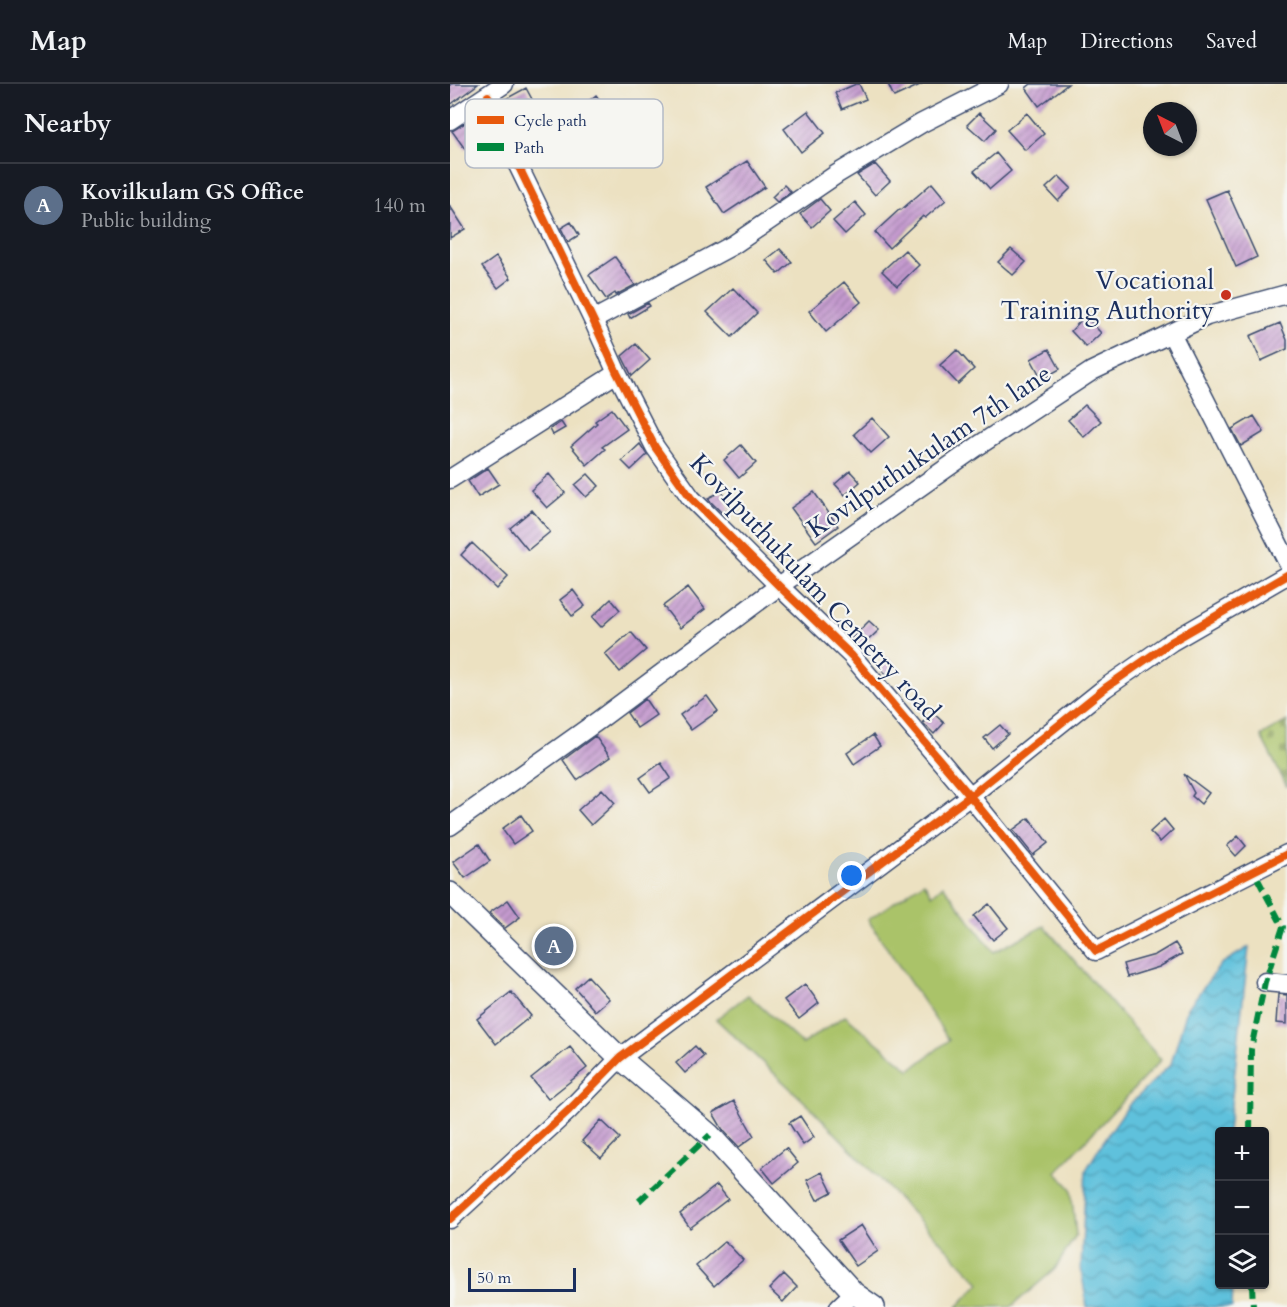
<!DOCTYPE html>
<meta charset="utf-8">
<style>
:root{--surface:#171b24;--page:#242831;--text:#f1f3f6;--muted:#9ea1a6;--line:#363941;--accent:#c8321e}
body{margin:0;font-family:Cardo,serif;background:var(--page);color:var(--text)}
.controls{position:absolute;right:18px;bottom:18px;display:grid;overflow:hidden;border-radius:6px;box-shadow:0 2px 4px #0004}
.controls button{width:54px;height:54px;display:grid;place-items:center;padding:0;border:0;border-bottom:2px solid var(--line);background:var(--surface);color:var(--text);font:30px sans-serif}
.compass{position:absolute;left:693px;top:18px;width:54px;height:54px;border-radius:50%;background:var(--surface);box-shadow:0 2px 4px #0004;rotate:318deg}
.scale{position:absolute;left:18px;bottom:15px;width:108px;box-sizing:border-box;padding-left:6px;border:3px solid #1b2f5e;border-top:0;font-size:16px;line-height:21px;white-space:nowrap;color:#1b2f5e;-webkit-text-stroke:4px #f6f6f2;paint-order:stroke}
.you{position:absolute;left:402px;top:792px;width:21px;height:21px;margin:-15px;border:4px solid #fff;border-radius:50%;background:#1a73e8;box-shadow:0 0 0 9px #1a73e833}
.badge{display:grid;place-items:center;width:39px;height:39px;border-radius:50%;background:var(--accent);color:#fff;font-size:20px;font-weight:700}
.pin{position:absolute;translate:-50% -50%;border:3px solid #fff;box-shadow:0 2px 6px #0006}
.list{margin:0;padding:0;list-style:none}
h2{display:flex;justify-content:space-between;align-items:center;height:78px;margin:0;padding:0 24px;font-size:26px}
h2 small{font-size:20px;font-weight:400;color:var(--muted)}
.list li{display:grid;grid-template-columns:39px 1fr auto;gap:18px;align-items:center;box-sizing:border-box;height:84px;padding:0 24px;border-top:2px solid var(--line)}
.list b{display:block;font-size:22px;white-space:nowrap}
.list p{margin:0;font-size:20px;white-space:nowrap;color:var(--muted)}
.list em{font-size:20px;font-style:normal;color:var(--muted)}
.icon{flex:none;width:33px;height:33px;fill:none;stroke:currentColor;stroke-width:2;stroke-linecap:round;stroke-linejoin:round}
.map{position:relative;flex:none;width:837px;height:1223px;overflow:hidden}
header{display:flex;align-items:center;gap:36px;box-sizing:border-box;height:84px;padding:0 30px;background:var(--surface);border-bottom:2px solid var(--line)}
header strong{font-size:28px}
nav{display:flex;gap:33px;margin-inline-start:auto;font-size:21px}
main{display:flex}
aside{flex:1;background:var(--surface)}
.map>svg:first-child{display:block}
.green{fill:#aac369;stroke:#627964;stroke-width:1.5}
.cemetery{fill:url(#cemetery-stones);stroke:#627964;stroke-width:1.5}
.water{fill:url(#water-waves);stroke:#3c789d;stroke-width:1.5}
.building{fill:url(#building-hatch)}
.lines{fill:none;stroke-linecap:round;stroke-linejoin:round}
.minor-casing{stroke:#3a4a6d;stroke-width:21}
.tertiary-casing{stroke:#3a4a6d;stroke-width:24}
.minor{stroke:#fff;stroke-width:18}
.tertiary{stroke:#fff;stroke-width:21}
.quiet{stroke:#00873e;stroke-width:6;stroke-dasharray:12 6;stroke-linecap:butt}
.cycleway-casing{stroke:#f6f6f2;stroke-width:11}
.cycleway{stroke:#e8590c;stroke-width:8}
.poi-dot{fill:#c8321e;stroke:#f6f6f2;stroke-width:2}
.labels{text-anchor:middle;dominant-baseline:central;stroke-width:4.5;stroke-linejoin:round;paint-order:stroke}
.poi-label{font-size:26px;fill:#1b2f5e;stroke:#f6f6f2;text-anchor:end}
.street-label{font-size:26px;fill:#1b2f5e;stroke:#f6f6f2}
.key{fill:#f6f6f2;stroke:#b4bac6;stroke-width:1.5}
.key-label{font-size:16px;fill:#1b2f5e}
</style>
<header>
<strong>Map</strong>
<nav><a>Map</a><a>Directions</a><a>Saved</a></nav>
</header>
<main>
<aside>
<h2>Nearby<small></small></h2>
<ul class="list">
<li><span class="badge" style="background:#5c6f8a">A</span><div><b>Kovilkulam GS Office</b><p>Public building</p></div><em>140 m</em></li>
</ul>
</aside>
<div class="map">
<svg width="837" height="1223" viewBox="0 0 837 1223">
<defs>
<pattern id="cemetery-stones" width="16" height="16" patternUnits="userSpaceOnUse" patternTransform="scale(1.5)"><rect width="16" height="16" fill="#aac369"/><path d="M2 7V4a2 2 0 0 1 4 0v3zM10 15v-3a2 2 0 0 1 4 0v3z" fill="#8a9f5a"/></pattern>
<pattern id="water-waves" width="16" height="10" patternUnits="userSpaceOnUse" patternTransform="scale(1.5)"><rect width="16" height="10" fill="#5ec1dc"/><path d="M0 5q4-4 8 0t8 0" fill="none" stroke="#4d9db6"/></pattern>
<pattern id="building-hatch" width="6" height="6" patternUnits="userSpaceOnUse" patternTransform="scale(1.5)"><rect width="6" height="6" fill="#c49ace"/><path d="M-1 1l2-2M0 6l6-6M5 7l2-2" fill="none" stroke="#9e7eaa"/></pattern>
</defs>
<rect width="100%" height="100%" fill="#f6f6f2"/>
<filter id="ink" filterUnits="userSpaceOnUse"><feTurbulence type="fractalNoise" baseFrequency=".0167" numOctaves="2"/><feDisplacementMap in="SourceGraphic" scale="12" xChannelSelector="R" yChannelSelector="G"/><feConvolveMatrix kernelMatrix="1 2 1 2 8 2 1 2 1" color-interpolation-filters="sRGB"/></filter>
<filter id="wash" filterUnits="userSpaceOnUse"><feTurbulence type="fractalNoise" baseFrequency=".008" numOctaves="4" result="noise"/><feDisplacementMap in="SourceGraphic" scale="24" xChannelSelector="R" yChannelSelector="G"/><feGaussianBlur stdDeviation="1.35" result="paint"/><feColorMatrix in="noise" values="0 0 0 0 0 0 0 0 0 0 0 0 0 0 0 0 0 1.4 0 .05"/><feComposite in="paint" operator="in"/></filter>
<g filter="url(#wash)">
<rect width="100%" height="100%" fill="#ece1c1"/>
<path class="green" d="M474 798 482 811 493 801 544 868 594 842 711 976 606 1088 621 1105 626 1151 605 1185 561 1223H507L530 1199 360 1023 266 935 298 911 352 960 395 932 460 986 499 956 418 836Z"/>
<path class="cemetery" d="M837 637V703L811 652Z"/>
<path class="water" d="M799 863 778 1047 770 1048V1200L783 1201 782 1223H637L631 1184 636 1086 653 1058 678 1022 721 980 737 925 771 880Z"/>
<g id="blocks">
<path class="building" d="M0 0H28L0 21Z
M406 0H409L416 15 392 25 385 9Z
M438 0H472L444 13Z
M581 0H618L589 22 576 4Z
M76 4 84 19 58 34 52 17Z
M146 11 164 36 167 34 182 56 167 66 143 30 135 20Z
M358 27 375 49 351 68 334 45Z
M529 29 546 45 535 57 517 41Z
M577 29 594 50 575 66 557 46Z
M23 34 34 51 15 65 2 47Z
M546 69 561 87 540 105 524 87Z
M297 77 315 103 274 130 256 103Z
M425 80 440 97 425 111 407 91Z
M609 92 621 104 608 117 596 104Z
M482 99 496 116 475 134 473 132 439 164 425 148 450 125 451 126Z
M334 101 341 108 327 118 322 113Z
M777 106 807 173 786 183 756 115Z
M370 115 380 127 362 143 350 130Z
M405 118 416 131 395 150 383 137Z
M0 122 15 145 0 154Z
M121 138 129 151 118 158 111 144Z
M330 165 342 178 328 190 316 176Z
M561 165 576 178 563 191 548 178Z
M455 166 469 181 447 202 432 187Z
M46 173 61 194 48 204 32 183Z
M165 173 185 201 166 211 165 209 156 215 139 191Z
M394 198 411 218 376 248 359 227Z
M283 204 307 229 282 253 257 228Z
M198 219 200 222 180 234 178 230Z
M635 232 651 249 636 263 621 247Z
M830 239 837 256V265L811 277 800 252Z
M186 260 200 276 182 292 172 272Z
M599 265 610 285 592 295 581 275Z
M507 266 524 285 508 300 490 281Z
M635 321 651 337 634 353 618 336Z
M162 325 177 345 152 363 155 365 137 381 121 362 147 339 145 337Z
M804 332 814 348 791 362 782 345Z
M422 334 439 353 421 369 404 350Z
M111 338 115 344 103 351 100 345Z
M190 360 197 371 181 386 172 377Z
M291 361 306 379 289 394 274 376Z
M38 384 49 400 28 413 18 397Z
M400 387 410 398 395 411 385 400Z
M99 390 115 409 97 424 81 406Z
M138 390 149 402 136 413 125 401Z
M272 407 280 426 272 429 260 417 258 414Z
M364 408 388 442 366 458 341 424Z
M82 426 100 448 78 466 60 444Z
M22 459 58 493 47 505 11 471Z
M238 503 255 525 230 544 213 522Z
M123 506 135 522 122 532 110 516Z
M161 515 170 526 151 543 142 533Z
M419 537 429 546 410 564 401 555Z
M181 548 196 566 170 588 155 570Z
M437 573 446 582 437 591 428 582Z
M257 612 268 627 241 646 230 631Z
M195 615 206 631 187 644 177 629Z
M482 628 494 639 484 650 473 639Z
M550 641 558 650 542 664 534 654Z
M423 651 430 662 404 680 397 669Z
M145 652 160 673 127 696 113 676Z
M211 679 221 694 200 708 190 694Z
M734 690 759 709 751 720 742 712 744 709Z
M152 705 165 719 141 741 128 726Z
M71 731 82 747 63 760 52 745Z
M579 734 598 759 583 771 563 746Z
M714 735 723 746 710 758 700 748Z
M788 752 796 762 786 772 777 762Z
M29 760 40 777 15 794 3 778Z
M58 816 70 833 55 844 39 829Z
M539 820 558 844 543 856 524 832Z
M725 859 732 870 709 883 677 893 673 880 705 871Z
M138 892 159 915 145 927 125 904Z
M355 900 369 919 349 935 334 916Z
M61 908 81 932 46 960 27 935Z
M828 910 837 911V940L826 939Z
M245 962 254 972 235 989 226 979Z
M120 963 137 984 98 1015 81 994Z
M284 1017 304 1052 289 1063 273 1046 263 1029Z
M350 1032 364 1053 353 1061 339 1039Z
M151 1036 170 1054 151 1074 132 1057Z
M336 1064 348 1079 324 1099 312 1084Z
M372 1088 382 1108 367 1116 357 1096Z
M267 1101 278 1115 240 1144 230 1130Z
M411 1141 428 1167 406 1182 388 1156Z
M275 1157 293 1176 264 1202 246 1182Z
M334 1190 347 1203 333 1218 319 1205Z"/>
</g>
</g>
<g filter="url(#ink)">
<use href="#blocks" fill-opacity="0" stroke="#3a4a6d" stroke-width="1.5"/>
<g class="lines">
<defs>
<path id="minor" d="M38 12 48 40 143 236 167 289 205 363 241 414 329 502 402 572 520 712 646 867 837 770
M0 36 54 0
M143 236 283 161 387 90 472 39 549 0
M721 249 837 477
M0 395 167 289
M0 742 149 636 329 502 528 362 642 287 757 232 837 210
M815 898 837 900
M0 1135 119 1026 170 974 520 712 655 604 721 558 837 491
M389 1223 404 1209"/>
<path id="tertiary" d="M0 809 170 974 260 1051 404 1209 424 1223"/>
</defs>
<use href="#minor" class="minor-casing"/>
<use href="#tertiary" class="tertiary-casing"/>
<use href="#minor" class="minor"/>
<use href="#tertiary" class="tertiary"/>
<path class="quiet" d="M800 1048 801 965 815 898 833 843 804 788
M189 1117 260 1051
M802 1200 803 1223"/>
<defs>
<path id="cycleway" d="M38 12 48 40 143 236 167 289 205 363 241 414 329 502 402 572 520 712 646 867 837 770
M0 1135 119 1026 170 974 520 712 655 604 721 558 837 491"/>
</defs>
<use href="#cycleway" class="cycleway-casing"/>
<use href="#cycleway" class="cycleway"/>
</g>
</g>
<circle class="poi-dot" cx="776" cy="211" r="6"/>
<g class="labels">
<g class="poi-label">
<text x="764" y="196">Vocational<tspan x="764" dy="30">Training Authority</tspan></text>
</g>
<g class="street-label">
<text transform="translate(479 367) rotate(-34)">Kovilputhukulam 7th lane</text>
<text transform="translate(365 503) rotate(47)">Kovilputhukulam Cemetry road</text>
</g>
</g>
<rect x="15" y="15" width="198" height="69" rx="9" class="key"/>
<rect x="27" y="32" width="27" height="8" fill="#e8590c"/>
<rect x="27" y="59" width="27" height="8" fill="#00873e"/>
<g class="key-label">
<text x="64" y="42">Cycle path</text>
<text x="64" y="69">Path</text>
</g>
</svg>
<div class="controls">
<button>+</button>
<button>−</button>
<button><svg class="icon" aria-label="layers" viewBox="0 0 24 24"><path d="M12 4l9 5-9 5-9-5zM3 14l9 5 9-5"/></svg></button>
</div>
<svg class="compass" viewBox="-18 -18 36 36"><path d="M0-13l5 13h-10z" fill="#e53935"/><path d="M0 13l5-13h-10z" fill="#9ea1a6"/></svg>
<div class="scale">50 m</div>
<div class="you"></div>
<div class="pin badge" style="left:104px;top:862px;background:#5c6f8a">A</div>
</div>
</main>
